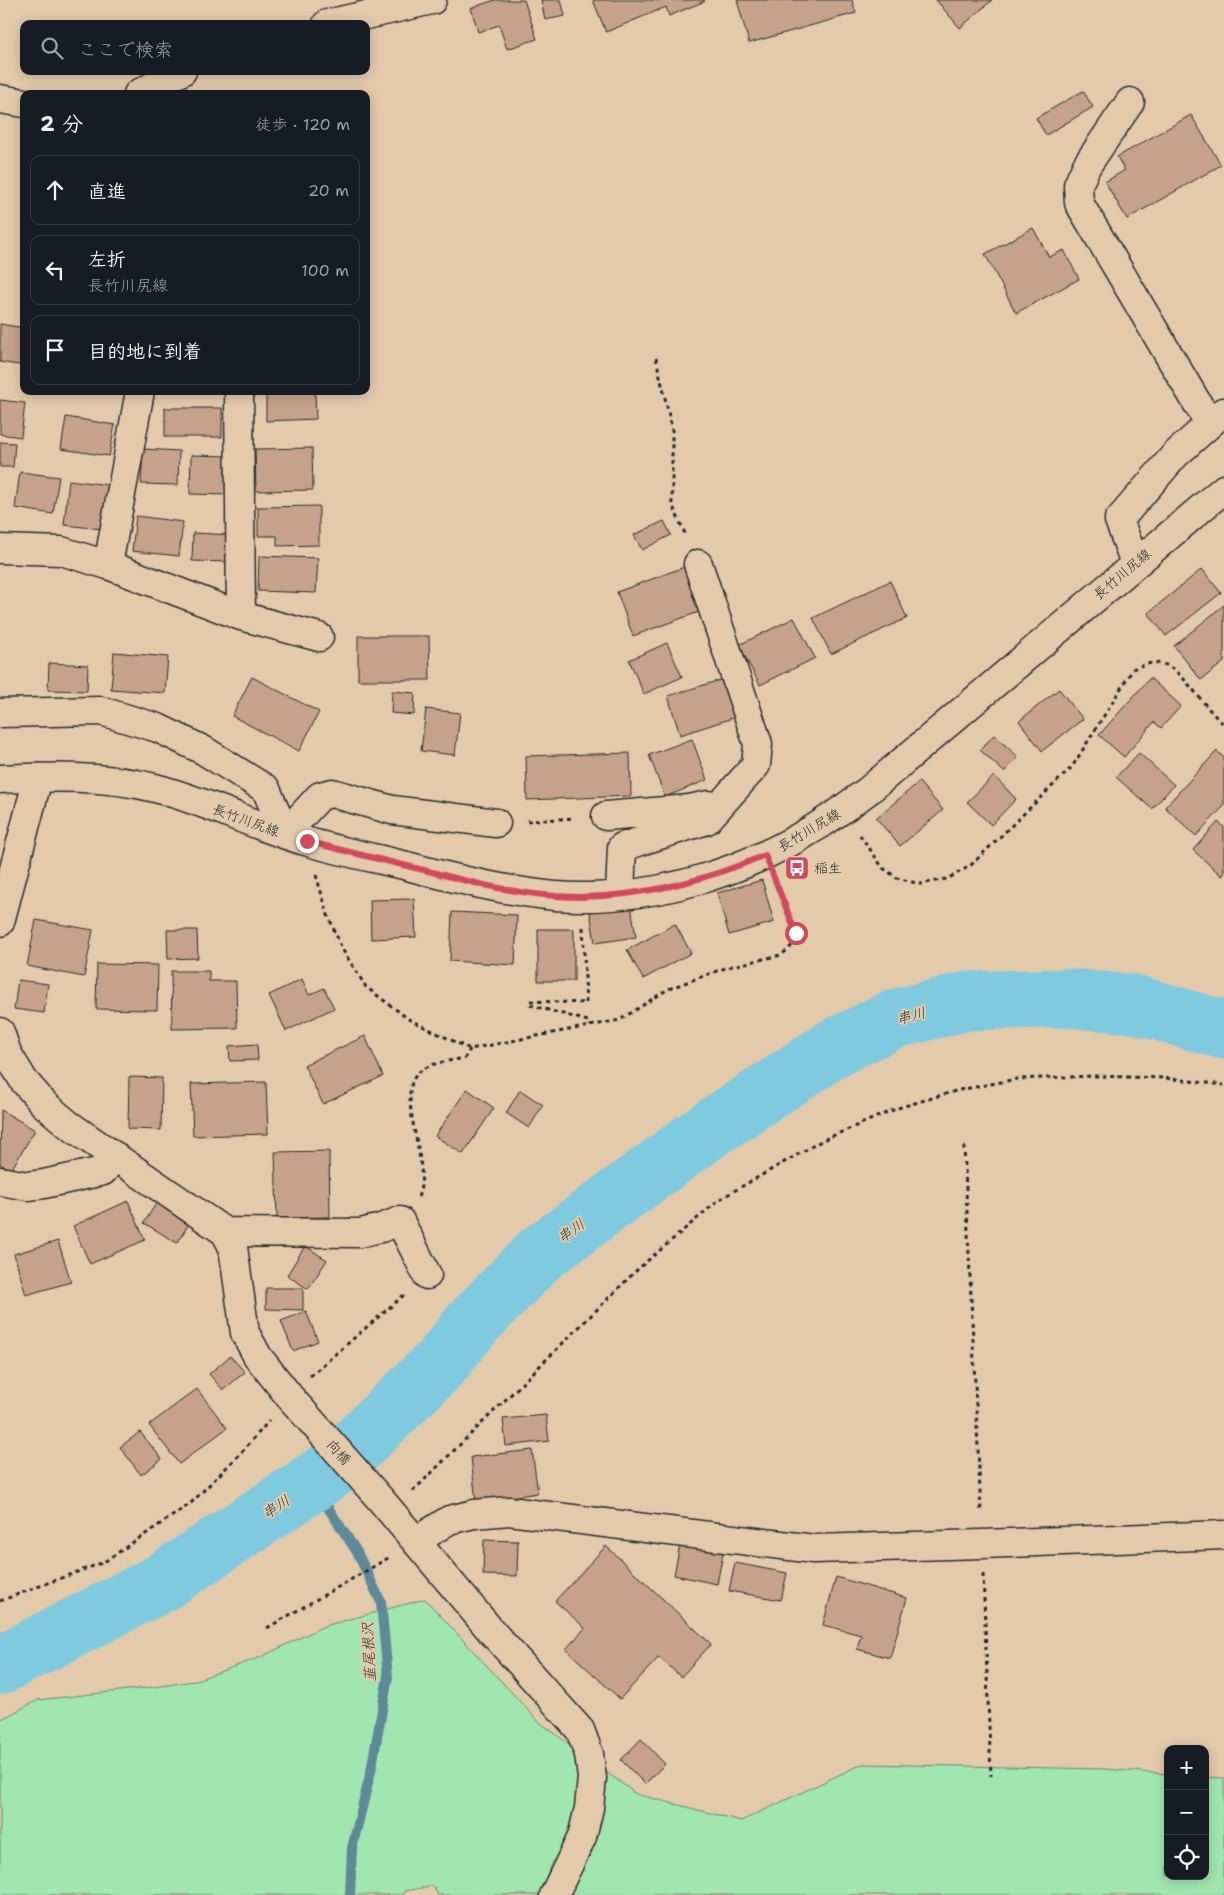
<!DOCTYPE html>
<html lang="ja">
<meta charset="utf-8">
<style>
:root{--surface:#171b24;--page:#20242c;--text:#f1f3f6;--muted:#9ea1a6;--line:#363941}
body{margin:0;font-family:"Shantell Sans","Klee One",sans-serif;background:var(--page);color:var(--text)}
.controls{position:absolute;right:15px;bottom:15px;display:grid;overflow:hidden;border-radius:10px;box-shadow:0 2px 12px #0003}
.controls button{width:45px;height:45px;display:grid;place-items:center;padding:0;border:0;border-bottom:1px solid var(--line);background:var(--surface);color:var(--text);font:25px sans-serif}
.stop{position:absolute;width:15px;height:15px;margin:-11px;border:4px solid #d1495b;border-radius:50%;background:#fff}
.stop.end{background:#d1495b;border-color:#fff;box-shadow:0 1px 5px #0008}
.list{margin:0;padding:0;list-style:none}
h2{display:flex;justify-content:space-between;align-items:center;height:65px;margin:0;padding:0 20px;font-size:21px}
h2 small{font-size:16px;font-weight:400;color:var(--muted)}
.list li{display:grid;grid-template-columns:32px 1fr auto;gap:15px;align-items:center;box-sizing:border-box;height:70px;margin:0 10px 10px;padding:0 10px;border:1px solid var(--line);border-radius:10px}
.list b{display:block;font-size:19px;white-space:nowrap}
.list p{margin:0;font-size:16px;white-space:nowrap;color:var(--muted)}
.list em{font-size:16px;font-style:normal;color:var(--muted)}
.icon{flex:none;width:28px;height:28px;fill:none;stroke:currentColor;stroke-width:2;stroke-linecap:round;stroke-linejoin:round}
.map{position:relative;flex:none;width:1224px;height:1895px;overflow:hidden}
.search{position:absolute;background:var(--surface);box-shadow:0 2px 12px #0003;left:20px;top:20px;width:350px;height:55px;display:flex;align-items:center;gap:12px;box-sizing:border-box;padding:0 18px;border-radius:10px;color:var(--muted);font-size:19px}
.panel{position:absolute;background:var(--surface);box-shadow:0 2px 12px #0003;left:20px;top:90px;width:350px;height:305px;border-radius:10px}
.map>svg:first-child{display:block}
.green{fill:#a1e5b1;stroke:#66886e}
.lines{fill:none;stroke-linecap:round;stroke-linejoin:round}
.stream{stroke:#5d8a97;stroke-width:10}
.river{stroke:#7fcadf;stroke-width:59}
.building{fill:#c6a28a;stroke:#2b2b2b}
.minor-casing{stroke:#2b2b2b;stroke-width:31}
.major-casing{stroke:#2b2b2b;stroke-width:31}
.path{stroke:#2b2b2b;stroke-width:3;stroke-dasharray:4 4;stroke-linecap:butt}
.minor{stroke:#e2caab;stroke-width:28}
.major{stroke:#e2caab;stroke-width:28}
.route{stroke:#d1495b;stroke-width:6}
.labels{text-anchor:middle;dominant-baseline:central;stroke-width:4;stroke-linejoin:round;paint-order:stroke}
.street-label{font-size:14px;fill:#2b2b2b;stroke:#e2caab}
.poi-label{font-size:14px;fill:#2b2b2b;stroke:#e2caab;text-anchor:start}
.water-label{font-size:15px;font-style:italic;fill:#333b3d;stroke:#e2caab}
</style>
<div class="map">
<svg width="1224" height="1895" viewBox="0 0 1224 1895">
<rect width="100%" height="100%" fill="#e2caab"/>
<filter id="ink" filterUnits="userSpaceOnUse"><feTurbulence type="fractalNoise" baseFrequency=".02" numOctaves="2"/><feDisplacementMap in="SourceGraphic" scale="10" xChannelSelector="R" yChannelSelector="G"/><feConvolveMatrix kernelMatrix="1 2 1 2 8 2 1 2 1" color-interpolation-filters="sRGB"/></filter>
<g filter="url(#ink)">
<path class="green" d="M425 1599 538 1721 636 1794 741 1821 862 1764 1104 1769 1168 1774V1876H1205V1777L1224 1778V1895H438L433 1886 404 1891 403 1895H0V1720L38 1700 155 1687 194 1681 261 1657 324 1626Z"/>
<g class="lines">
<path class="stream" d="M312 1483 357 1552 381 1602 388 1677 371 1771 352 1848 350 1895"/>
<path class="river" d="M0 1665 161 1583 331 1470 441 1363 472 1324 540 1254 709 1130 836 1047 894 1019 968 1001 1066 998 1134 1004 1224 1030"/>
</g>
<path class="building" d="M495 0H524L537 39 507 49 499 25 478 32 471 8Z
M541 0H561L565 16 545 20Z
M593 0H704L705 1 669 16 666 7 606 32Z
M737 0H852L856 13 749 43Z
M936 0H992L960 28Z
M1083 91 1093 107 1046 135 1036 118Z
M1191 115 1221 165 1127 219 1105 182 1125 170 1117 157Z
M1033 228 1049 257 1064 250 1079 279 1016 313 985 254Z
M0 324 24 328V366L0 362Z
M80 391H127V394Z
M266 391H315L316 419 266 421Z
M0 400 25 403 21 437 0 434Z
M165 408H222V437H165Z
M66 417 115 425 109 456 61 449Z
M0 442 15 443 13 467H0Z
M312 448 313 490 256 491 255 449Z
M143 449 179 451 178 485 141 484Z
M191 455 229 456 228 495 190 494Z
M20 472 59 477 53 514 15 508Z
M69 480 108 485 103 529 64 525Z
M319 506V545L277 546V536H258V507Z
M136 516 183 522 179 556 132 551Z
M664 521 671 535 642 550 634 535Z
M193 533 233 535 232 562 192 561Z
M259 556 318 558 316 593 258 591Z
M687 566 704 610 633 636 617 592Z
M1202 569 1221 593 1166 636 1148 613Z
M890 581 907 618 831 654 813 618Z
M1224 605V662L1201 680 1174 646Z
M794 618 815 658 760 685 739 645Z
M358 636H429L430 680H358Z
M667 643 682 677 644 694 629 660Z
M114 652 168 657 165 693 111 689Z
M49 663 88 665 87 691 48 690Z
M252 677 319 712 299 751 232 716Z
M727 678 739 716 680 735 668 696Z
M1150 678 1181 706 1161 728 1154 722 1124 757 1099 735Z
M1059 689 1083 719 1042 751 1019 721Z
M392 691 415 693 414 715 391 713Z
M426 709 460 713 455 755 421 751Z
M994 735 1018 757 1004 772 980 750Z
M692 739 707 780 665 797 649 755Z
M1217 751 1224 758V806L1196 836 1165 807Z
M630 753 631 796 527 800 526 756Z
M1139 753 1174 785 1152 809 1116 777Z
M994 776 1016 799 991 825 967 802Z
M919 782 943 810 900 846 876 818Z
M1218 822 1224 827V874L1222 876 1193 850Z
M762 880 774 922 729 935 717 893Z
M414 899 416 937 371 939 370 900Z
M631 906 636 937 595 943 590 912Z
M452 912 517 915 515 965 450 961Z
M36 920 93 930 84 977 27 966Z
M675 924 691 953 643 979 627 950Z
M538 929H574V981H538Z
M167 930H197L198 958 168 959Z
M97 964 158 965 157 1010 96 1009Z
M171 971H209V981H236L237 1028 172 1029Z
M302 979 309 995 324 988 334 1008 286 1031 269 995Z
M18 980 48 984 44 1013 14 1009Z
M365 1036 383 1076 323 1104 304 1065Z
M257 1044 258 1060 230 1061 229 1046Z
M129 1077 162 1078 161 1130 128 1129Z
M266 1082 268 1134 193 1136 191 1084Z
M467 1089 494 1108 463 1154 435 1136Z
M520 1090 543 1105 529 1128 506 1113Z
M1 1110 35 1130 11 1170 0 1164Z
M329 1151 330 1217 277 1218 275 1152Z
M128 1201 145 1240 90 1264 73 1226Z
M157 1202 190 1222 177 1243 144 1223Z
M58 1241 71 1282 26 1295 14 1254Z
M305 1246 327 1260 308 1289 287 1275Z
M266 1288H303V1310L266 1309Z
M306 1311 318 1341 293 1351 281 1321Z
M230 1356 245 1372 223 1390 209 1374Z
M197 1389 227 1428 179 1464 149 1425Z
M546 1415 549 1441 506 1446 503 1419Z
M140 1432 162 1459 141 1475 120 1447Z
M532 1450 538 1493 476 1502 471 1457Z
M484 1540 518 1541 517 1576 483 1575Z
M680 1545 723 1553 717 1584 674 1575Z
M606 1546 711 1644 681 1677 659 1657 620 1699 566 1649 585 1628 555 1601Z
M735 1563 787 1573 781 1600 729 1591Z
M836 1577 907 1598 890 1658 857 1649 861 1635 823 1625Z
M641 1739 665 1764 645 1784 621 1760Z"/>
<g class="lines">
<defs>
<path id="minor" d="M327 24 432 0
M138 94 182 71
M0 99 24 103
M1130 102 1087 165 1078 185 1079 203 1209 423
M239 391 241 616
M0 549 61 551 108 565 241 616 319 637
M1135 563 1119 520 1175 455 1223 412
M108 565 140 391
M0 713 101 711 158 728 203 750 266 789 285 834 320 796 332 793 392 810 496 823
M606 816 689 809 709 805
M620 894 622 847 707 820 756 765 758 744 698 564
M0 922 38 778
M0 1032 7 1053 24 1081 44 1104 69 1125 225 1232 233 1247 245 1333 258 1357 289 1396 381 1500 492 1632 580 1730 589 1754 592 1778 589 1808 582 1837 554 1895
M0 1181 28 1186 44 1184 103 1171 115 1156
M225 1232 360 1233 381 1228 400 1221 427 1275
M416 1541 449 1520 474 1514 509 1511 814 1549 982 1544 1224 1535"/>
<path id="major" d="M0 779C52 777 104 775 155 788 206 801 254 826 305 841 339 851 374 858 407 866 456 879 505 891 555 896 645 903 740 875 816 827 834 816 851 803 869 790L1224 489"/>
</defs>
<use href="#minor" class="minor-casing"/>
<use href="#major" class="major-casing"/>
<path class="path" d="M656 358 672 429V504L686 536
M527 821 575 818
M860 835 883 868 897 878 920 884 947 879 970 866 1072 767 1133 669C1142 665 1152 661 1163 664 1183 669 1206 711 1224 724
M316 875 328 915 342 949 366 987 410 1020 470 1049 620 1020 668 989 728 967 781 955 789 949 795 941 796 933 776 882
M583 927 586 1003 530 1001V1005L588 1021 590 1026
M964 1146 981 1513
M418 1197C433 1164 394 1096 418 1073 430 1062 450 1061 465 1058L470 1049
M310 1376 404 1295
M413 1491 639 1268 720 1199 823 1140 898 1108 959 1090 1017 1079 1094 1076 1165 1078 1224 1085
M983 1574 991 1776
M0 1601 104 1562 190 1504 240 1454 269 1421
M267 1628 390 1557"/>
<use href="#minor" class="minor"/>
<use href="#major" class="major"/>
</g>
</g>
<g class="lines" filter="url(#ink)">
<path class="route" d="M307 841C348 852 390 862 432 872 480 885 531 897 581 897 645 896 707 880 765 855L796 933"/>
</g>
<defs>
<symbol id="bus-square" viewBox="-11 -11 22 22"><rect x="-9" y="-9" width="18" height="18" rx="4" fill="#d1495b" stroke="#e2caab"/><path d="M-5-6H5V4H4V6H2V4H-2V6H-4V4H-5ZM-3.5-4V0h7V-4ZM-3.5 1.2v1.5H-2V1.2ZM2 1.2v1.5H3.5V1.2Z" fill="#fff"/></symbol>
</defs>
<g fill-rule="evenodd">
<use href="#bus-square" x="783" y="854" width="28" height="28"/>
</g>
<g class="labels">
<g class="street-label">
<text transform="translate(1122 574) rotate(-40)">長竹川尻線</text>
<text transform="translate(246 820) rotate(20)">長竹川尻線</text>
<text transform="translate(809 830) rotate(-31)">長竹川尻線</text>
<text transform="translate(339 1452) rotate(49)">向橋</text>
</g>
<g class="poi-label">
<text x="814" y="868">稲生</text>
</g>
<g class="water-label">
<text transform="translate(911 1016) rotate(-15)">串川</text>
<text transform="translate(571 1231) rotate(-36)">串川</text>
<text transform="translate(276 1507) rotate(-34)">串川</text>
<text transform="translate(369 1652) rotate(-93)">韮尾根沢</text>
</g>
</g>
</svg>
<div class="controls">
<button>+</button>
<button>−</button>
<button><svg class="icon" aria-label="locate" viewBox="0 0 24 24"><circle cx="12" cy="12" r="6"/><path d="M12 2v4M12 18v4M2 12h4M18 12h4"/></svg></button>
</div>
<div class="stop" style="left:796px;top:933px"></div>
<div class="stop end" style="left:307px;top:841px"></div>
<div class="search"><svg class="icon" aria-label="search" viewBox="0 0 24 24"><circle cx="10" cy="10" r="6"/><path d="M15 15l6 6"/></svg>ここで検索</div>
<section class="panel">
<h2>2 分<small>徒歩 · 120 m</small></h2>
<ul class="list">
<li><svg class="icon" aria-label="ahead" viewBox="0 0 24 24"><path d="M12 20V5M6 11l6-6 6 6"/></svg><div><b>直進</b></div><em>20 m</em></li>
<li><svg class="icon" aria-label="left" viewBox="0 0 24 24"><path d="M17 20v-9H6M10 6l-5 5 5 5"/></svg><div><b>左折</b><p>長竹川尻線</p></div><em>100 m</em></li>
<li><svg class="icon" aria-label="arrive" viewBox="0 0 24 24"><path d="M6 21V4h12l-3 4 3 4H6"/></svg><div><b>目的地に到着</b></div></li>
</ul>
</section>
</div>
